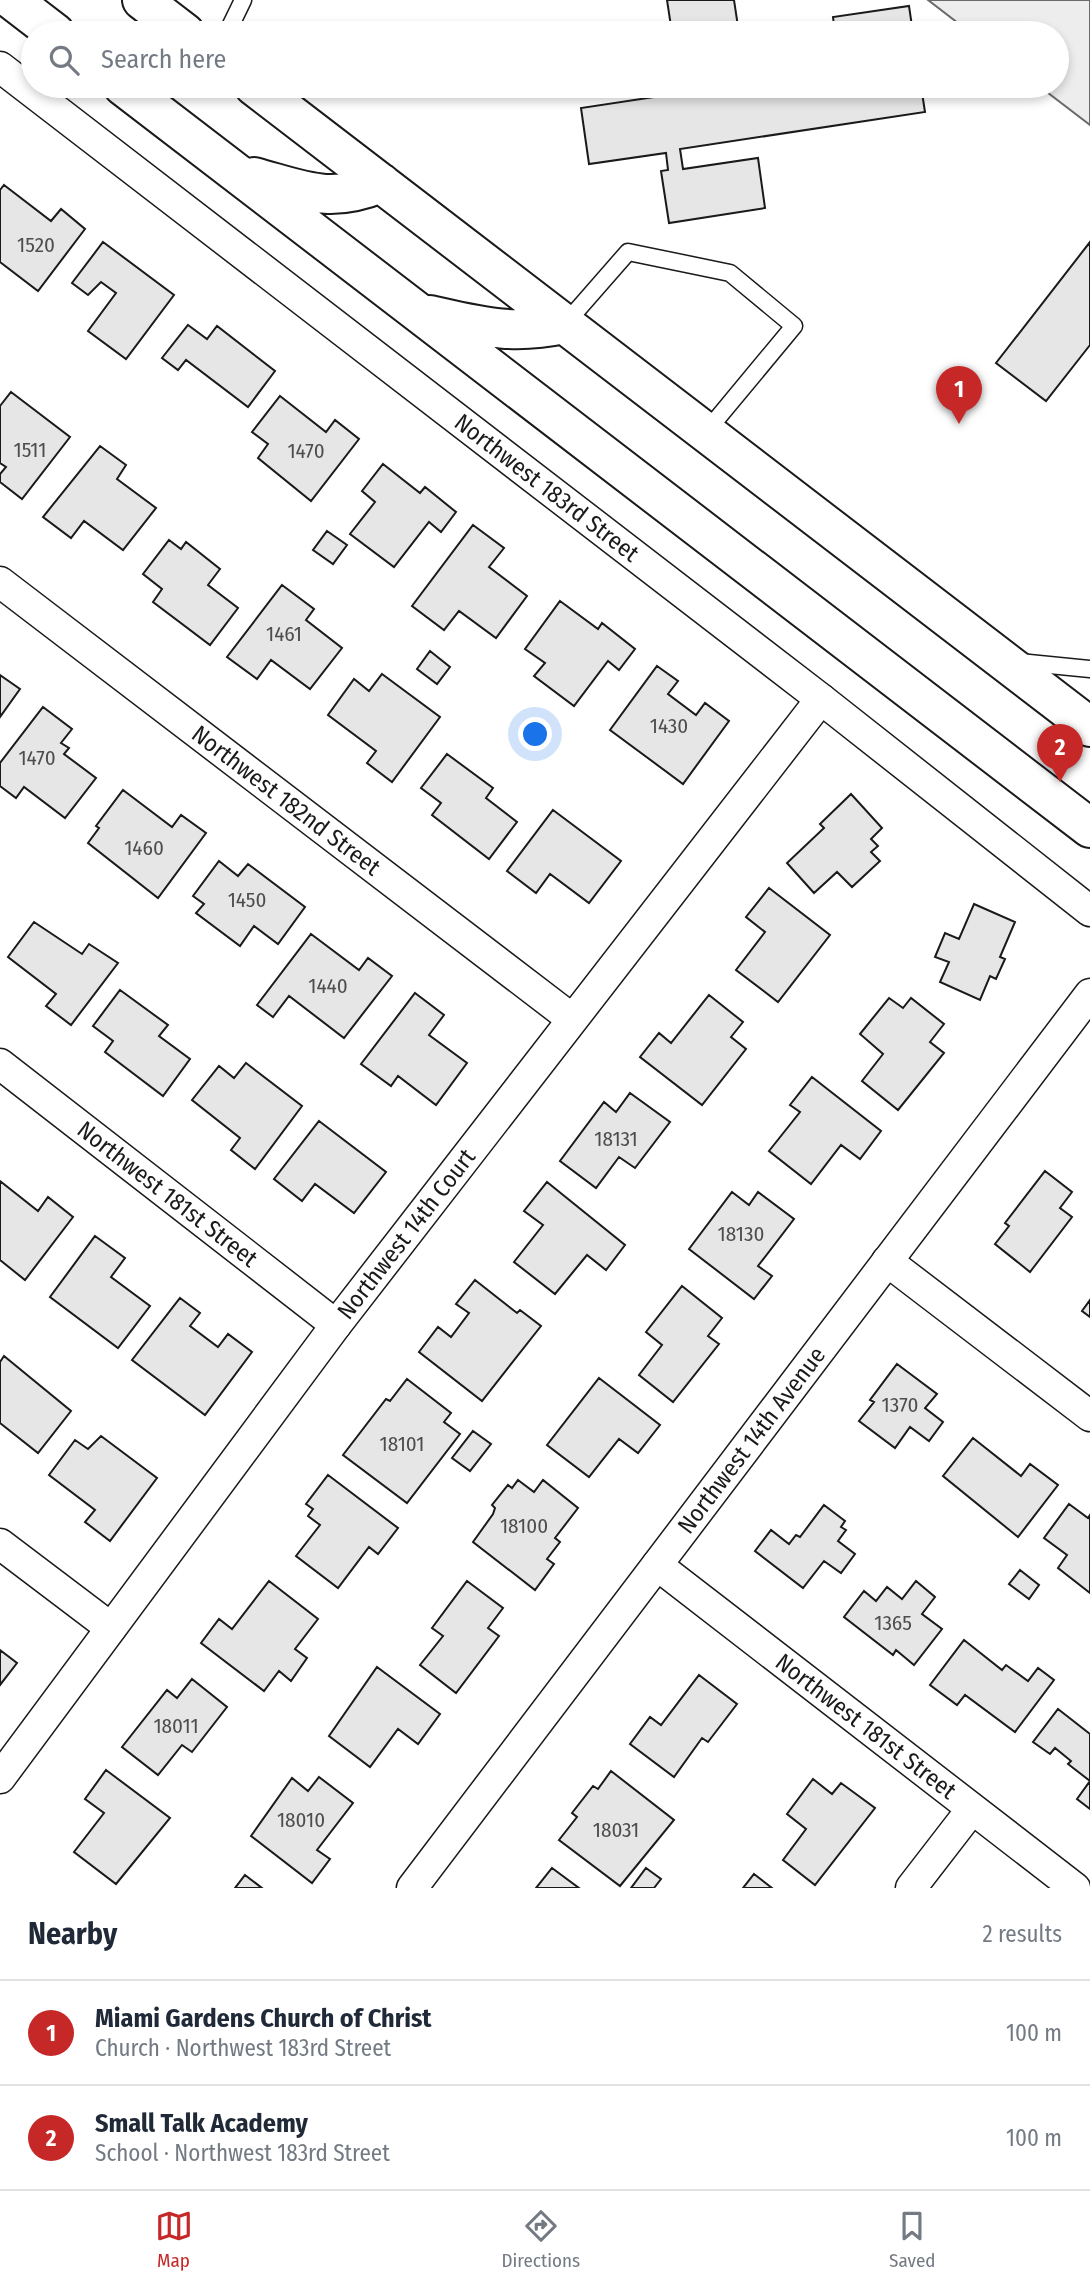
<!DOCTYPE html>
<meta charset="utf-8">
<style>
:root{--surface:#fff;--page:#f6f6f7;--text:#1f2937;--muted:#747a83;--line:#e0e1e3;--accent:#c62828}
body{margin:0;font-family:"Fira Sans Condensed",sans-serif;background:var(--page);color:var(--text)}
.you{position:absolute;left:536px;top:735px;width:24px;height:24px;margin:-18px;border:5px solid #fff;border-radius:50%;background:#1a73e8;box-shadow:0 0 0 10px #1a73e833}
.badge{display:grid;place-items:center;width:46px;height:46px;border-radius:50%;background:var(--accent);color:#fff;font-size:23px;font-weight:700}
.pin{position:absolute;translate:-50% -58px;filter:drop-shadow(0 2px 4px #0008)}
.pin::after{content:'';position:absolute;top:37px;width:24px;height:21px;background:inherit;clip-path:polygon(0 0,100% 0,50% 100%)}
.list{margin:0;padding:0;list-style:none}
h2{display:flex;justify-content:space-between;align-items:center;height:91px;margin:0;padding:0 28px;font-size:30px}
h2 small{font-size:23px;font-weight:400;color:var(--muted)}
.list li{display:grid;grid-template-columns:46px 1fr auto;gap:21px;align-items:center;box-sizing:border-box;height:105px;padding:0 28px;border-top:2px solid var(--line)}
.list b{display:block;font-size:26px;white-space:nowrap}
.list p{margin:0;font-size:23px;white-space:nowrap;color:var(--muted)}
.list em{font-size:23px;font-style:normal;color:var(--muted)}
.icon{flex:none;width:38px;height:38px;fill:none;stroke:currentColor;stroke-width:2;stroke-linecap:round;stroke-linejoin:round}
.map{position:relative;flex:none;width:1090px;height:1888px;overflow:hidden}
.search{position:absolute;background:var(--surface);box-shadow:0 4px 10px #0003;left:21px;right:21px;top:21px;height:77px;display:flex;align-items:center;gap:18px;box-sizing:border-box;padding:0 24px;border-radius:38px;color:var(--muted);font-size:26px}
.sheet{height:301px;background:var(--surface)}
nav{display:flex;justify-content:space-around;align-items:center;box-sizing:border-box;height:98px;border-top:2px solid var(--line);background:var(--surface);font-size:19px;color:var(--muted)}
nav a{display:grid;justify-items:center;gap:4px}
nav .on{color:var(--accent)}
.map>svg:first-child{display:block}
.green{fill:#ededed;stroke:#6a6a6a;stroke-width:2}
.building{fill:#e6e6e6;stroke:#1a1a1a;stroke-width:2}
.lines{fill:none;stroke-linecap:round;stroke-linejoin:round}
.lane-casing{stroke:#1a1a1a;stroke-width:19}
.street-casing{stroke:#1a1a1a;stroke-width:33}
.primary-casing{stroke:#1a1a1a;stroke-width:42}
.lane{stroke:#fff;stroke-width:16}
.street{stroke:#fff;stroke-width:30}
.primary{stroke:#fff;stroke-width:38}
.labels{text-anchor:middle;dominant-baseline:central;stroke-width:5;stroke-linejoin:round;paint-order:stroke}
.number-label{font-size:21px;fill:#4d4d4d}
.street-label{font-size:24px;fill:#1a1a1a;stroke:#fff}
</style>
<div class="map">
<svg width="1090" height="1888" viewBox="0 0 1090 1888">
<rect width="100%" height="100%" fill="#fff"/>
<path class="green" d="M928 0H1090V125L1039 86H1057V33H971Z"/>
<path class="building" d="M667 0H734L739 33H672Z
M909 6 913 33H835L833 17Z
M680 86H921L925 112 680 149 683 169 758 158 765 208 669 223 661 171 668 170 666 153 589 164 581 108 681 93Z
M4 185 51 221 61 209 85 229 38 291 0 262V190Z
M103 242 174 295 126 359 88 331 116 293 101 282 88 295 72 283Z
M1090 242V345L1046 401 996 363Z
M188 325 207 339 217 326 275 371 248 407 186 360 178 370 162 358Z
M11 392 70 437 22 499 0 482V474L6 467 0 463V406Z
M280 396 326 432 335 420 359 439 311 501 258 458 268 444 252 432Z
M100 446 126 465 117 479 156 508 123 550 84 521 71 538 43 517Z
M383 464 420 493 425 487 456 512 441 532 429 522 394 567 350 534 375 502 362 491Z
M473 525 504 548 489 567 527 596 496 638 459 611 444 630 412 606Z
M327 531 347 545 333 564 313 550Z
M169 540 181 549 186 542 220 569 208 585 238 608 210 645 153 602 162 589 143 574Z
M282 585 314 609 306 620 342 648 310 689 271 660 257 679 227 657Z
M560 601 598 629 602 623 635 649 619 670 608 661 574 706 534 676 545 663 525 649Z
M430 651 450 667 437 684 417 669Z
M657 666 678 681 668 694 696 715 705 703 729 721 683 784 610 730Z
M382 674 440 717 392 782 367 763 376 751 328 715 354 679 369 691Z
M0 675 20 689 0 717Z
M43 707 72 729 61 743 69 748 64 754 96 778 65 818 24 787 16 798 0 786V763Z
M447 754 493 788 486 798 517 822 489 859 432 815 441 803 421 788Z
M123 790 172 827 181 815 206 833 158 898 88 843 99 828 96 826Z
M851 794 882 828 871 839 878 846 871 852 880 861 852 887 837 872 814 893 787 863 824 828 820 824Z
M553 810 621 861 589 903 550 874 536 893 507 871Z
M219 861 238 876 248 864 305 907 278 944 254 926 240 946 196 913 204 904 193 896Z
M769 888 830 935 778 1002 736 970 765 932 746 917Z
M974 904 1015 922 1000 957 1005 959 996 979 990 976 980 1000 940 982 949 962 935 957 945 933 959 939Z
M34 922 82 954 89 944 118 963 71 1025 46 1006 56 994 8 957Z
M311 934 359 970 368 958 392 976 344 1038 289 996 273 1017 257 1005Z
M120 990 168 1025 159 1036 190 1059 163 1096 105 1052 113 1041 93 1026Z
M415 993 444 1015 429 1035 467 1063 436 1105 398 1076 391 1086 361 1064Z
M709 995 743 1022 731 1037 746 1049 702 1105 640 1057 659 1033 671 1043Z
M889 998 903 1008 911 998 944 1024 930 1042 944 1053 898 1110 862 1081 883 1054 860 1034Z
M246 1063 302 1106 255 1169 231 1150 240 1138 192 1100 219 1066 234 1078Z
M812 1077 881 1131 860 1159 841 1145 811 1184 769 1151 800 1112 790 1105Z
M630 1093 670 1122 635 1168 619 1157 596 1188 560 1161 604 1102 616 1112Z
M319 1121 386 1172 354 1213 315 1184 302 1201 274 1179Z
M1045 1171 1072 1192 1060 1208 1072 1217 1030 1272 995 1244 1009 1226 1005 1223Z
M0 1181 38 1211 48 1197 73 1217 25 1280 0 1260Z
M547 1182 625 1245 606 1270 587 1255 555 1294 514 1262 543 1225 524 1211Z
M732 1192 749 1205 758 1192 794 1219 758 1266 772 1276 754 1299 689 1249Z
M95 1236 125 1258 111 1277 150 1306 118 1348 50 1297Z
M475 1280 517 1313 520 1310 541 1326 482 1401 419 1352 438 1327 451 1337 469 1313 456 1304Z
M682 1286 722 1318 708 1336 719 1344 673 1402 639 1375 662 1345 646 1332Z
M180 1298 200 1313 190 1326 218 1347 228 1334 252 1352 205 1415 132 1360Z
M1090 1300V1317L1082 1311Z
M4 1356 71 1411 38 1453 0 1423V1362Z
M897 1364 937 1394 925 1408 943 1422 929 1441 910 1427 895 1448 859 1421 874 1402 870 1400Z
M599 1378 660 1425 638 1453 619 1439 589 1477 547 1445Z
M407 1379 451 1413 444 1422 460 1434 407 1503 343 1455 386 1399 390 1401Z
M473 1431 491 1444 470 1471 452 1458Z
M101 1436 157 1478 110 1541 85 1522 95 1510 49 1475 75 1440 88 1449Z
M973 1438 1021 1476 1030 1464 1058 1485 1018 1537 943 1476Z
M328 1475 398 1528 378 1554 369 1547 338 1588 296 1556 320 1525 308 1516 313 1509 306 1504Z
M518 1480 534 1492 543 1480 578 1508 555 1538 560 1542 547 1559 554 1564 535 1590 473 1542 493 1514 495 1508 492 1505 508 1485 512 1488Z
M1069 1504 1088 1518 1090 1515V1593L1058 1568 1067 1555 1044 1538Z
M824 1505 845 1521 841 1527 846 1530 838 1541 855 1554 841 1573 824 1561 803 1588 755 1551 771 1530 789 1544 796 1535 800 1537Z
M1020 1570 1039 1585 1029 1599 1009 1584Z
M269 1581 318 1619 295 1649 307 1658 291 1681 279 1671 264 1691 201 1643 219 1619 232 1629Z
M467 1581 503 1608 488 1628 499 1636 456 1693 420 1665 443 1636 432 1628Z
M916 1581 935 1597 922 1614 942 1629 914 1665 896 1650 893 1655 844 1617 864 1591 876 1601 887 1587 902 1599Z
M964 1640 1002 1670 1006 1665 1028 1681 1038 1668 1054 1680 1015 1732 965 1695 957 1705 930 1685Z
M0 1650 17 1663 0 1685Z
M377 1667 440 1714 418 1744 398 1729 370 1767 329 1736Z
M699 1675 737 1704 708 1742 702 1738 674 1777 630 1744 650 1717 661 1725Z
M192 1679 227 1707 192 1752 182 1745 158 1775 122 1747 167 1690 177 1698Z
M1058 1709 1090 1734V1781L1068 1764 1071 1761 1055 1748 1050 1754 1033 1742Z
M106 1770 170 1818 116 1884 74 1852 104 1813 85 1799Z
M611 1771 674 1820 620 1886 559 1840 577 1817 572 1813 593 1786 598 1789Z
M319 1777 353 1803 317 1850 330 1859 312 1883 251 1836 292 1778 308 1791Z
M813 1779 832 1794 841 1783 875 1808 815 1885 783 1860 806 1829 787 1814Z
M1090 1781V1809L1077 1799Z
M552 1868 579 1888H536Z
M646 1868 661 1879 654 1888H631Z
M754 1874 772 1888H743Z
M245 1875 262 1888H235Z"/>
<g class="lines">
<defs>
<path id="lane" d="M227 33 243 0
M565 324 628 252 730 273 794 326 706 432
M1019 662 1090 669"/>
<g id="street">
<path id="s1" d="M0 67 821 699 1090 911"/>
<path id="s2" d="M0 582 572 1019"/>
<path id="s3" d="M0 1064 336 1325"/>
<path d="M887 1261 1090 1416"/>
<path d="M0 1544 111 1628"/>
<path id="s4" d="M657 1565 1075 1888"/>
<path id="s5" d="M0 1778 336 1325 821 699"/>
<path id="s6" d="M412 1888 1090 994"/>
<path d="M911 1888 972 1809"/>
</g>
<path id="primary" d="M12 0 55 33
M142 0 185 33
M123 86 1090 828
M254 86 1090 727
M254 177C305 191 330 204 381 183
M430 315C483 327 511 335 565 324"/>
</defs>
<use href="#lane" class="lane-casing"/>
<use href="#street" class="street-casing"/>
<use href="#primary" class="primary-casing"/>
<use href="#lane" class="lane"/>
<use href="#street" class="street"/>
<use href="#primary" class="primary"/>
</g>
<g class="labels">
<g class="number-label">
<text x="36" y="245">1520</text>
<text x="30" y="450">1511</text>
<text x="306" y="451">1470</text>
<text x="284" y="634">1461</text>
<text x="669" y="726">1430</text>
<text x="37" y="758">1470</text>
<text x="144" y="848">1460</text>
<text x="247" y="900">1450</text>
<text x="328" y="986">1440</text>
<text x="616" y="1139">18131</text>
<text x="741" y="1234">18130</text>
<text x="900" y="1405">1370</text>
<text x="402" y="1444">18101</text>
<text x="524" y="1526">18100</text>
<text x="893" y="1623">1365</text>
<text x="176" y="1726">18011</text>
<text x="301" y="1820">18010</text>
<text x="616" y="1830">18031</text>
</g>
<g class="street-label">
<text stroke="none"><textPath href="#s1" startOffset="690">Northwest 183rd Street</textPath></text>
<text stroke="none"><textPath href="#s2" startOffset="360">Northwest 182nd Street</textPath></text>
<text stroke="none"><textPath href="#s3" startOffset="212">Northwest 181st Street</textPath></text>
<text stroke="none"><textPath href="#s5" startOffset="679">Northwest 14th Court</textPath></text>
<text stroke="none"><textPath href="#s6" startOffset="562">Northwest 14th Avenue</textPath></text>
<text stroke="none"><textPath href="#s4" startOffset="264">Northwest 181st Street</textPath></text>
</g>
</g>
</svg>
<div class="you"></div>
<div class="pin badge" style="left:959px;top:424px">1</div>
<div class="pin badge" style="left:1060px;top:782px">2</div>
<div class="search"><svg class="icon" aria-label="search" viewBox="0 0 24 24"><circle cx="10" cy="10" r="6"/><path d="M15 15l6 6"/></svg>Search here</div>
</div>
<section class="sheet">
<h2>Nearby<small>2 results</small></h2>
<ul class="list">
<li><span class="badge">1</span><div><b>Miami Gardens Church of Christ</b><p>Church · Northwest 183rd Street</p></div><em>100 m</em></li>
<li><span class="badge">2</span><div><b>Small Talk Academy</b><p>School · Northwest 183rd Street</p></div><em>100 m</em></li>
</ul>
</section>
<nav>
<a class="on"><svg class="icon" aria-label="map" viewBox="0 0 24 24"><path d="M3 6l6-2 6 2 6-2v14l-6 2-6-2-6 2zM9 4v14M15 6v14"/></svg>Map</a>
<a><svg class="icon" aria-label="directions" viewBox="0 0 24 24"><path d="M12 3l9 9-9 9-9-9zM9 14v-3h6M13 9l2 2-2 2"/></svg>Directions</a>
<a><svg class="icon" aria-label="saved" viewBox="0 0 24 24"><path d="M7 4h10v16l-5-4-5 4z"/></svg>Saved</a>
</nav>
